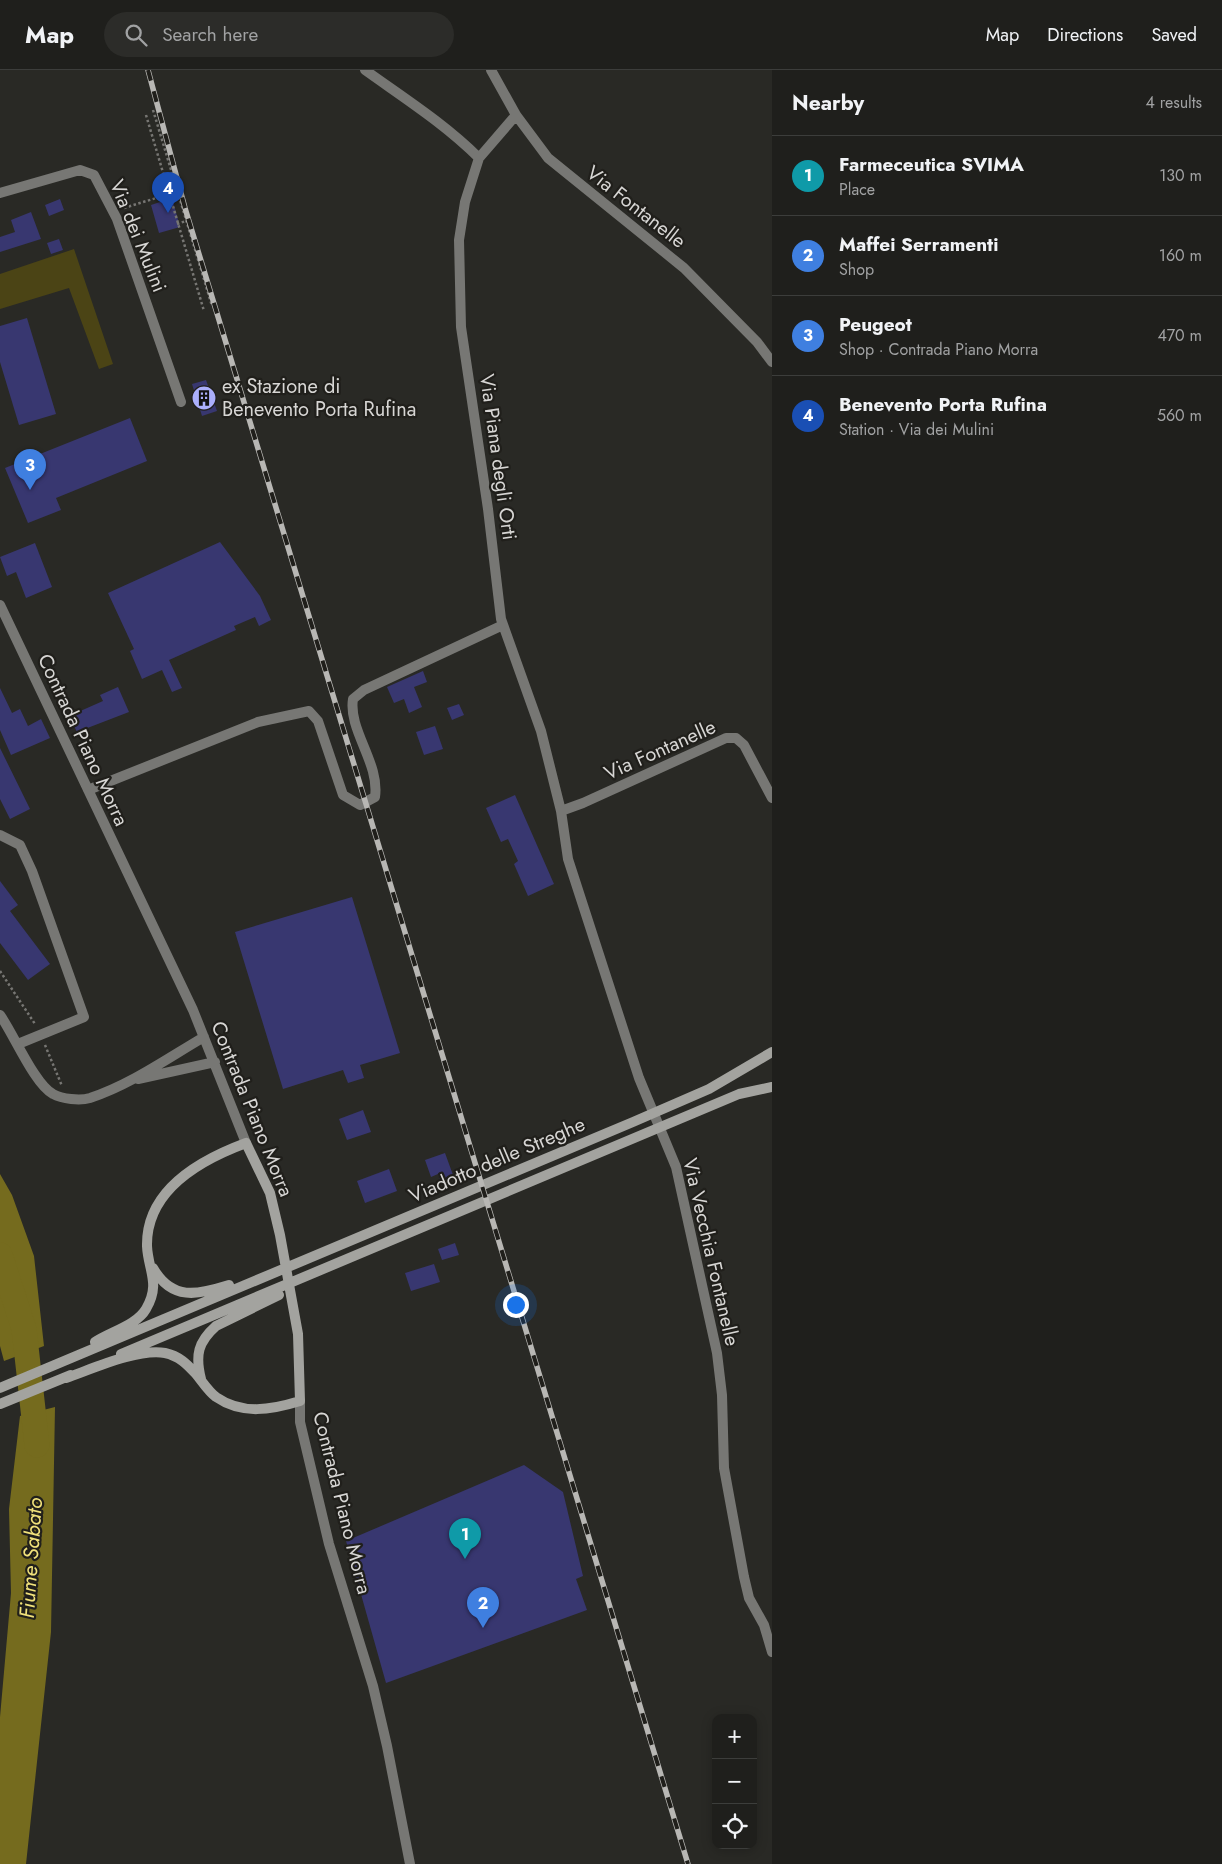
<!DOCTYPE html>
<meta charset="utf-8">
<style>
:root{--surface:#1f1f1c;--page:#2c2c29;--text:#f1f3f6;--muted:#a1a2a3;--line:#3c3d3b;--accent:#abaffb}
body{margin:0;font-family:Jost,sans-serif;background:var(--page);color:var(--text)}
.controls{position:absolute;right:15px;bottom:15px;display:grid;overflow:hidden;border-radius:10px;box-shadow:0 2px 12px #0003}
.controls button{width:45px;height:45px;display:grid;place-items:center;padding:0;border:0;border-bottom:1px solid var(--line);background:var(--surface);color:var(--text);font:25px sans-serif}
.you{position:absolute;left:515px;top:1234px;width:18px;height:18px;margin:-12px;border:4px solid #fff;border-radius:50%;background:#1a73e8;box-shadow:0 0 0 8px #1a73e833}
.badge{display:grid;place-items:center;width:32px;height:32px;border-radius:50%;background:var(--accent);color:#fff;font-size:16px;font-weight:700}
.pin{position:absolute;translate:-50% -41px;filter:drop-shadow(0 1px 2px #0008)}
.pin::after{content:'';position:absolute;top:26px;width:18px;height:15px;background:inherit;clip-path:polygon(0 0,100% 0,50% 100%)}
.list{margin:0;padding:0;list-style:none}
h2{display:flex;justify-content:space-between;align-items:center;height:65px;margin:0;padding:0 20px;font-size:21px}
h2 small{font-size:16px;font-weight:400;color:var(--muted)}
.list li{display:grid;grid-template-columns:32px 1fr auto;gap:15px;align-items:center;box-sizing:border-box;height:80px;padding:0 20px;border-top:1px solid var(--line)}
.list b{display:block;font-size:19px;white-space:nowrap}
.list p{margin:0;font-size:16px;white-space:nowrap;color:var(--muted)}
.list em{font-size:16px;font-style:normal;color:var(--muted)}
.icon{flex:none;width:28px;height:28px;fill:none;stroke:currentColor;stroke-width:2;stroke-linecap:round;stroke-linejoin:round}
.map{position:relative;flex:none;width:772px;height:1794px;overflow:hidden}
header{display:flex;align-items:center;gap:30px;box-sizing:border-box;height:70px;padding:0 25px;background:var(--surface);border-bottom:1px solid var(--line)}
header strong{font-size:24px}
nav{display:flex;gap:28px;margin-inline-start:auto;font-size:18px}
.search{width:350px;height:45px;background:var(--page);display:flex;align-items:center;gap:12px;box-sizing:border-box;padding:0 18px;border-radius:28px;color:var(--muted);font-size:19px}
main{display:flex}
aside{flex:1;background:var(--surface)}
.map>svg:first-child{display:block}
.green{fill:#4b4415}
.water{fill:#756b1e}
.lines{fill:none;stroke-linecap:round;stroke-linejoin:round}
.river{stroke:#756b1e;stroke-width:25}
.building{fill:#383770}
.path{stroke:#777673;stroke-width:2.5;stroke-dasharray:2.5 2.5;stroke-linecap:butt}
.street{stroke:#777774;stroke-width:10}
.secondary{stroke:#a3a39f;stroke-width:10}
.rail-casing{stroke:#b8b7b4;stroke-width:5.5}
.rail{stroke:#201f1b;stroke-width:4;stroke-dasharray:11;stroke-linecap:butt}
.labels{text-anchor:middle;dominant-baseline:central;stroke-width:4.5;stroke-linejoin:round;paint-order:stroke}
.street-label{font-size:20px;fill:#d7d6d4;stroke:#201f1b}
.poi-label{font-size:20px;fill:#d7d6d4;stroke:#201f1b;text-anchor:start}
.water-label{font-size:21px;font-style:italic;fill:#f1e27b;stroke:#201f1b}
</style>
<header>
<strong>Map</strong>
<div class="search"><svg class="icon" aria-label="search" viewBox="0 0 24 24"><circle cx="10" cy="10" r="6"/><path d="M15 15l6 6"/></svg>Search here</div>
<nav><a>Map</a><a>Directions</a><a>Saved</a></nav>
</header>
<main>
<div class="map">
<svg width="772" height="1794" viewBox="0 0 772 1794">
<rect width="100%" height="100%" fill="#292925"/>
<path class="green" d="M74 179 113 294 99 299 69 218 0 239V204Z"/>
<path class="water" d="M0 1104 12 1125 34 1186 44 1276 4 1291 0 1276Z
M55 1337 51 1562 26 1794H0V1647L11 1523 9 1439 20 1346Z"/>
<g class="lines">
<path class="river" d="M0 1185 24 1259 37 1375"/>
</g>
<path class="building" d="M172 128 180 157 159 163 151 135Z
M60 129 64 140 49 146 45 135Z
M31 142 41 169 0 182V167L15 162 11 150Z
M59 169 63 180 51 184 47 173Z
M27 248 56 344 19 355 0 292V256Z
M206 310 217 341 202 346 192 314Z
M130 348 147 391 56 428 61 440 28 453 5 398Z
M220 472 260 526 271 550 259 556 255 547 234 556 236 560 169 590 182 618 172 622 162 600 142 609 130 581 134 579 108 523Z
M35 473 52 517 26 528 16 502 7 506 0 487Z
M423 601 427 612 414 617 422 637 409 643 404 629 394 633 387 617Z
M118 617 129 642 77 662 69 646 103 631 100 625Z
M0 618 12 643 20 639 28 656 41 649 50 668 11 685 0 660Z
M459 634 464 645 452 650 447 638Z
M435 656 443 679 424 685 416 662Z
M0 678 30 739 10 749 0 729Z
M515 725 554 814 528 826 514 794 518 791 508 769 501 772 486 738Z
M0 811 18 835 10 841 50 894 28 910 0 873Z
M352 827 400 983 360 995 364 1008 348 1013 343 1000 283 1019 235 862Z
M363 1040 371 1062 347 1070 339 1049Z
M445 1083 453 1105 440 1110 438 1104 431 1107 425 1090Z
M389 1099 397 1121 365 1133 357 1111Z
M455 1173 459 1185 442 1190 438 1179Z
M434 1194 440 1212 411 1221 405 1203Z
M524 1395 563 1422 583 1506 576 1509 587 1540 386 1613 346 1471Z"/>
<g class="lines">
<path class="path" d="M153 40 212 236
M146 45 204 241
M124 138 169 124
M177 154 186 151
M0 901 35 954
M45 975 62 1016"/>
<path class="street" d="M365 0C404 28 445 54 479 88
M491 0 516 45 548 88 684 198 757 272 772 292
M516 45 479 88 465 132 459 170 461 257 488 439 501 549 541 661 561 741 568 789 639 1008 676 1097 717 1283 722 1325 724 1398 744 1507 749 1528 764 1555 772 1582
M0 123 80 100 94 105 117 149 181 332
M0 535 193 940 246 1073
M88 720 258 652 309 641 318 651 343 725 360 735 375 727C380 693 348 660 353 629L364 620 503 555
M561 741 583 733 726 668H736L744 675 772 728
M0 765 20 775 32 801 84 947 18 974
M0 945C13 963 35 1015 53 1024 62 1029 80 1031 90 1028 130 1015 168 988 204 967
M138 1009 215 992
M300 1331V1352L329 1474 373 1616 387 1676 410 1794"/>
<path class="secondary" d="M153 1198C172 1231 197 1225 229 1215
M121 1284 739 1024 772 1017
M66 1308C92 1299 138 1278 165 1283 179 1286 187 1294 196 1304 202 1311 208 1321 216 1327 242 1345 271 1340 300 1331L298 1264 280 1165 270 1123 246 1073C200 1090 146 1120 147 1176 148 1200 161 1214 146 1239 137 1255 110 1262 95 1272
M201 1309C195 1285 198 1272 216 1256L279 1225
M0 1318 633 1052 709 1019 772 982
M0 1334 71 1305"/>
<defs>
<path id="rail" d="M148 0 185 138 688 1794"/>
</defs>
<use href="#rail" class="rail-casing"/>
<use href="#rail" class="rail"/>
</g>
<defs>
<symbol id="building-disc" viewBox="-11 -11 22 22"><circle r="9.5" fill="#abaffb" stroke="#201f1b"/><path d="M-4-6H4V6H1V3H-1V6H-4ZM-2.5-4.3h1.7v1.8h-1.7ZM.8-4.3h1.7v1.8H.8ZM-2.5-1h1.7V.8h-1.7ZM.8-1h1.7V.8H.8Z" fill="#111"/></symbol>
</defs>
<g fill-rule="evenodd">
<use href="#building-disc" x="190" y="314" width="28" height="28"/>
</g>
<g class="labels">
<g class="street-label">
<text transform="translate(636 137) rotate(38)">Via Fontanelle</text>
<text transform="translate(138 166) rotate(68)">Via dei Mulini</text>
<text transform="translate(498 387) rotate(82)">Via Piana degli Orti</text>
<text transform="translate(83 670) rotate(65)">Contrada Piano Morra</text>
<text transform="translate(660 680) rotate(-24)">Via Fontanelle</text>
<text transform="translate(252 1039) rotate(68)">Contrada Piano Morra</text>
<text transform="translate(497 1090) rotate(-23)">Viadotto delle Streghe</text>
<text transform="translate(711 1182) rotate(77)">Via Vecchia Fontanelle</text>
<text transform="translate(342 1433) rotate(76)">Contrada Piano Morra</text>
</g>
<g class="poi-label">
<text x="222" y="316">ex Stazione di<tspan x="222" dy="23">Benevento Porta Rufina</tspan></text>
</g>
<g class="water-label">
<text transform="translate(31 1488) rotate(-86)">Fiume Sabato</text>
</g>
</g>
</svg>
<div class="controls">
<button>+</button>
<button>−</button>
<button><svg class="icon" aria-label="locate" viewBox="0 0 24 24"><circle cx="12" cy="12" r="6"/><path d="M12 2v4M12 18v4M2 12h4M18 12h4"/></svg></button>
</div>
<div class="you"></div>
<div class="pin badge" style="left:465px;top:1489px;background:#0f9aa8">1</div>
<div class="pin badge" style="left:483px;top:1558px;background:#3f7fe0">2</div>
<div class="pin badge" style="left:30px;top:420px;background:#3f7fe0">3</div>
<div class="pin badge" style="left:168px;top:143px;background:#1a4fb4">4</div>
</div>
<aside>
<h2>Nearby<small>4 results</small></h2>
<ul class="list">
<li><span class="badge" style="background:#0f9aa8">1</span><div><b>Farmeceutica SVIMA</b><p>Place</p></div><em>130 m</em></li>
<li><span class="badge" style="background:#3f7fe0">2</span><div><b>Maffei Serramenti</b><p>Shop</p></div><em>160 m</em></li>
<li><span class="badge" style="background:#3f7fe0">3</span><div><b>Peugeot</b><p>Shop · Contrada Piano Morra</p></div><em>470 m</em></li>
<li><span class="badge" style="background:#1a4fb4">4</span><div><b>Benevento Porta Rufina</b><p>Station · Via dei Mulini</p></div><em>560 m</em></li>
</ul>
</aside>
</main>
